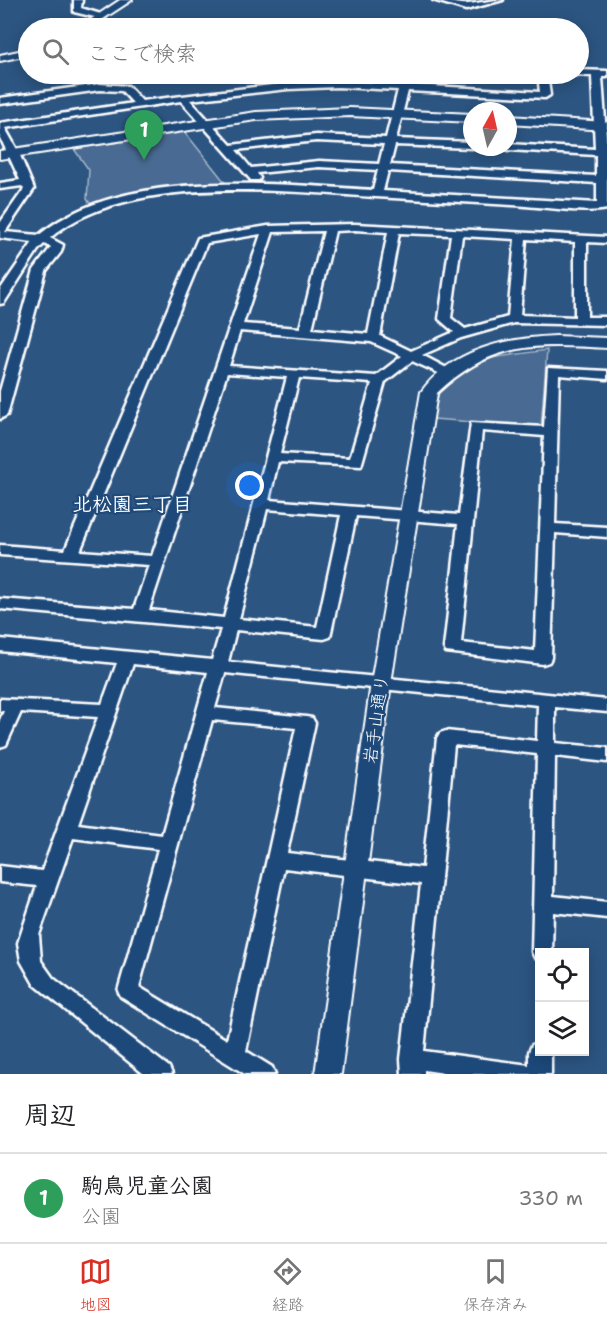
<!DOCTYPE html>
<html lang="ja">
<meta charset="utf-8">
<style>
:root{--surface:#fff;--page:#f6f6f6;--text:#202124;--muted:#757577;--line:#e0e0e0;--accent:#d93025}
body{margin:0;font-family:"Shantell Sans","Klee One",sans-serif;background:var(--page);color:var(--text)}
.controls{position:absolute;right:18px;bottom:18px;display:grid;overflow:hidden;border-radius:0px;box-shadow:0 3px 15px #0003}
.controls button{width:54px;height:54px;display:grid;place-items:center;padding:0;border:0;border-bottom:2px solid var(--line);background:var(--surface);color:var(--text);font:30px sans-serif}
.compass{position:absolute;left:463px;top:102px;width:54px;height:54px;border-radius:50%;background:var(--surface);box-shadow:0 3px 15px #0003;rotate:8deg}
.you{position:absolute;left:250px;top:486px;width:21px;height:21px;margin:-15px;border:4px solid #fff;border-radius:50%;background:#1a73e8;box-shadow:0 0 0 9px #1a73e833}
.badge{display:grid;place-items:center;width:39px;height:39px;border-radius:50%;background:var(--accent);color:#fff;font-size:20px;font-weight:700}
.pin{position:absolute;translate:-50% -50px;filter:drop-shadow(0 2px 3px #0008)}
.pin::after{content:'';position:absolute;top:32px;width:21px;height:18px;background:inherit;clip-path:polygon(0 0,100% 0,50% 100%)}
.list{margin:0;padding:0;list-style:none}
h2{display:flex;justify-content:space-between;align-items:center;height:78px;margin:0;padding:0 24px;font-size:26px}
h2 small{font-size:20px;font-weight:400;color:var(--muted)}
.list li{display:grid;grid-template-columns:39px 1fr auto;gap:18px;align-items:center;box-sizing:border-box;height:90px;padding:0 24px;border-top:2px solid var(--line)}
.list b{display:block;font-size:22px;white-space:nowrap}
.list p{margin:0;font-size:20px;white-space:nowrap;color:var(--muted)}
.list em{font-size:20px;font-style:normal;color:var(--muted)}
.icon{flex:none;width:33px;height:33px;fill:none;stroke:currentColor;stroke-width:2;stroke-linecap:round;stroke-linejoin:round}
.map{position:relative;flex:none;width:607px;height:1074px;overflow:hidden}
.search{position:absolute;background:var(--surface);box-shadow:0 3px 15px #0003;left:18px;right:18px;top:18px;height:66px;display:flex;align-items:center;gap:15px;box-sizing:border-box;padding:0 21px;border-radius:33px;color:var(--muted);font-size:22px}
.sheet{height:168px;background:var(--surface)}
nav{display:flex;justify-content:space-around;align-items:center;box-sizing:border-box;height:84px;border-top:2px solid var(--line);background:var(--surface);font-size:16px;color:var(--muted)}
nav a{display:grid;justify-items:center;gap:3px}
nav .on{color:var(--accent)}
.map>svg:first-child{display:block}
.green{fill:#486b92;stroke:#a4b5c8;stroke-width:1.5}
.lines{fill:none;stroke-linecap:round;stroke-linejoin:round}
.minor-casing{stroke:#fff;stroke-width:5}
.tertiary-casing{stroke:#fff;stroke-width:4}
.minor{fill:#1f4a7a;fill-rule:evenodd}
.tertiary{fill:#1f4a7a;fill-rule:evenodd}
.labels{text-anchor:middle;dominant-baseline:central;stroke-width:4.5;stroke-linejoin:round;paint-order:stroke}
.street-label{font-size:18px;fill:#fff;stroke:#1f4a7a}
.neighbourhood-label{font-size:20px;font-weight:bold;fill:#fff;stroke:#1f4a7a}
</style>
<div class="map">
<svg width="607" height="1074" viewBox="0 0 607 1074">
<rect width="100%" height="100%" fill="#2c5582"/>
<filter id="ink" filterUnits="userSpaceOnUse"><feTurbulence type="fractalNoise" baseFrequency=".0167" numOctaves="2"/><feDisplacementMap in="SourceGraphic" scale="12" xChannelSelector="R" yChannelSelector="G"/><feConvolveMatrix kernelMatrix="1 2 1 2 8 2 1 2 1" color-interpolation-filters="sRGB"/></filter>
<g filter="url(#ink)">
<path class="green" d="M184 131 227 185 153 193 93 208 87 199 89 170 74 149Z
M547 350 541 427 433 419 439 392 465 370 491 358Z"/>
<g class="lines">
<defs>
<path id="minor" d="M74 0H82L81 8 107 16 103 19 74 12Z
M433 0C444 0 457 5 468 4 480 3 491 0 503 0L466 10Z
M578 70 607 71V77H602L607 150V209C586 214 536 206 512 205 467 202 421 200 376 197 283 191 126 173 50 238L63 245 61 252 46 271 7 415 0 419V391L34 270 51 247 44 244 38 250 4 303 0 304V290L33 242 0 238V223L24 189 22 186 0 189V183L20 180 0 137V123L133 103 122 91 100 90 0 104V98L100 84 128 86 142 101 288 83 334 81 337 74H345L343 81 540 92 538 74H547L550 95 545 98 408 91 396 139 472 142V147H476L472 148 395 145 390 165 596 176V155L508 150 503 147H508V144L595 149 592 76 575 75 578 74ZM338 87 398 90 386 138 316 135 231 145 190 100 288 89ZM181 101 251 180H259L260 178 257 173 319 167 378 170 373 190C275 184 120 167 39 235L5 232 34 189 19 153 5 128ZM316 141 384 144 379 164 319 161 251 168 236 150ZM388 171 597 183V203L383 191Z
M355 224 607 237V243L587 242V317H607V325L514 323 461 338 422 355 454 372 453 375H443L412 361 385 382 361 466 278 462 269 500 459 515 471 423 544 427 548 368 607 371V379L559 375 555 524 607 527V537L555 533 551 658 549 662 543 664 446 652 444 648 458 524 356 516 330 637 324 639 236 630 228 662 607 700V712L555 707V743L607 748V762L555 756 553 896 607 902V918L553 912 552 952H540V960L535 958 532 952 537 754 454 745 424 1051 529 1065V1052L532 1045 540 1042V1052H551V1074H451L424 1070V1074H402L401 1059 421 884 284 868 246 1051 272 1067 275 1074H245L121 997 118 991 158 849 73 838 39 935 41 961 53 978 169 1067 172 1074H144L34 984 21 961 18 943 37 886 0 882V866L42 871 98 717 21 712 6 745 0 747V720L4 711H0V699L102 704 117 663 0 651V639L212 660 221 629 0 609V599L134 609 149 565 0 555V545L65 550 198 238 268 226ZM355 230 388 232 368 334 312 329 335 231ZM324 231 300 328 243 324 273 232ZM399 233 451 235 439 319 454 332 411 351 380 336ZM261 234 152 556 80 551 207 243ZM462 236 515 239 508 317 465 329 451 318ZM526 239 575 242V317L520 315ZM240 331 371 342 402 356 376 376 229 366ZM227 373 287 377 224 618 149 610ZM299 378 372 383 350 458 280 454ZM482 431 544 436 535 651 461 643ZM267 509 341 515 317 627 239 619ZM133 664 208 672 162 835 78 824ZM225 673 538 705 537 741 446 731 440 733 437 738 423 868 287 853 315 723 312 718 306 717 215 708ZM212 720 296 728 227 1040 139 987Z"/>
<path id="tertiary" d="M120 0H132L89 28H78Z
M28 49V55L0 61V55Z
M350 108 472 114V122L350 116 256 120 0 159V151L256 112Z
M508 116 607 122V130L508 124Z
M556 336 607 338V348C535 344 492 341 437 393L391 683 341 1074H315L371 683 421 392C452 349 506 338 556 336Z"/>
</defs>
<use href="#minor" class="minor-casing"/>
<use href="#tertiary" class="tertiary-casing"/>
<use href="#minor" class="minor"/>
<use href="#tertiary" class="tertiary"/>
</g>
</g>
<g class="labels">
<g class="street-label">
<text transform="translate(376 719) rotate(-82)">岩手山通り</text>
</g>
<g class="neighbourhood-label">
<text x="132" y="504">北松園三丁目</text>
</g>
</g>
</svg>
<div class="controls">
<button><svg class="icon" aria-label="locate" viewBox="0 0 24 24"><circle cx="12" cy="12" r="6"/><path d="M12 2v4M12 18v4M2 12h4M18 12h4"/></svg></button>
<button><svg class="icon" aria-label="layers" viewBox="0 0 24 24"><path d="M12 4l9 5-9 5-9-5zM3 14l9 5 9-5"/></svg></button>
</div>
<svg class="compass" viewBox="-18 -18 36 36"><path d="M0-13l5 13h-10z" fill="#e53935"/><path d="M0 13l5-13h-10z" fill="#757577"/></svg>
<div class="you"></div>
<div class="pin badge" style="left:144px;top:160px;background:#2e9e5b">1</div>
<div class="search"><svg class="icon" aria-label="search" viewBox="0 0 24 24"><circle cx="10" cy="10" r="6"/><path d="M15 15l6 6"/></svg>ここで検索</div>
</div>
<section class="sheet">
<h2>周辺<small></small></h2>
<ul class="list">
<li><span class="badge" style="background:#2e9e5b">1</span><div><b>駒鳥児童公園</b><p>公園</p></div><em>330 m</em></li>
</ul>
</section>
<nav>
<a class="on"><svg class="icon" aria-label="map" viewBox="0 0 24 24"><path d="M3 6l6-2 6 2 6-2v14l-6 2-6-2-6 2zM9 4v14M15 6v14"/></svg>地図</a>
<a><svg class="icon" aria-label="directions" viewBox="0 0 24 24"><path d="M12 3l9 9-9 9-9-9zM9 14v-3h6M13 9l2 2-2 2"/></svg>経路</a>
<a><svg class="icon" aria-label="saved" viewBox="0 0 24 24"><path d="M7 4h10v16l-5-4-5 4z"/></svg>保存済み</a>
</nav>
